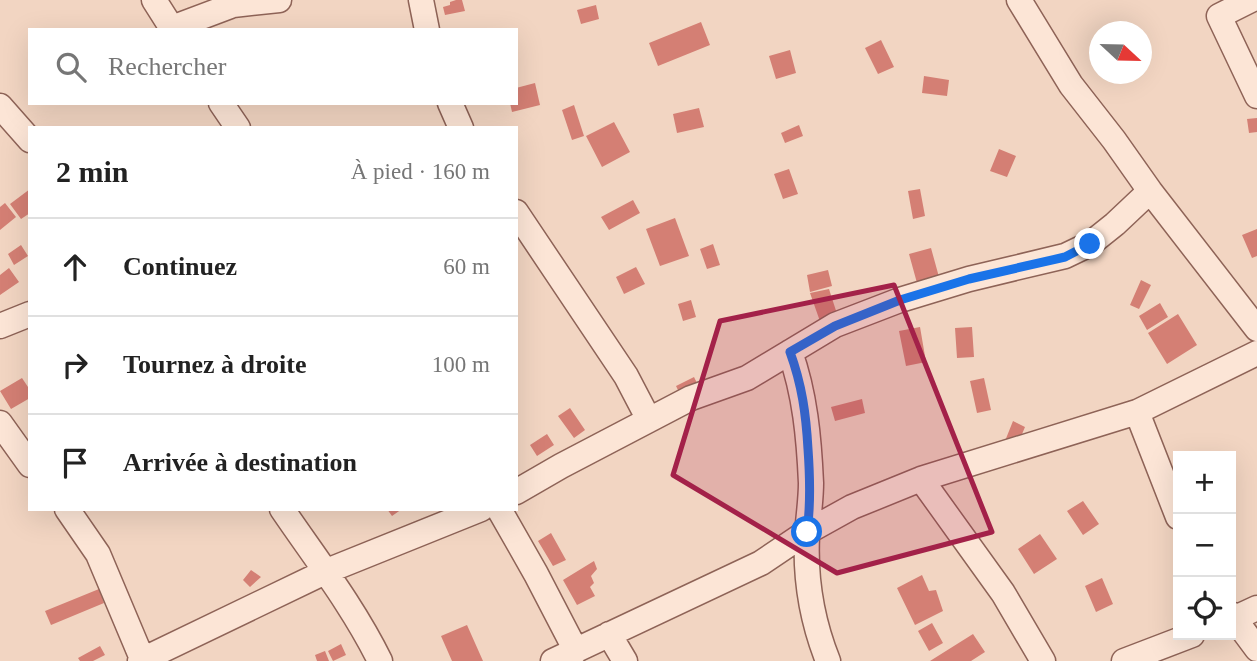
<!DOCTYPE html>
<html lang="fr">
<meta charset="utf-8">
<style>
:root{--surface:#fff;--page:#f6f6f6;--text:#222;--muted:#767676;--line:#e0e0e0}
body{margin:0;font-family:Georgia,serif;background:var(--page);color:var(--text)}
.controls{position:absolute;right:21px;bottom:21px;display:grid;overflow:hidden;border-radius:0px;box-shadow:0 7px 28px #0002}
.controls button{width:63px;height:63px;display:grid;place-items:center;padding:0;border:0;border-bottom:2px solid var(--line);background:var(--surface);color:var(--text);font:35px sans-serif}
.compass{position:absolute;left:1089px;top:21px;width:63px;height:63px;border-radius:50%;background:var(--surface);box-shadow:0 7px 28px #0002;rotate:112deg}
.stop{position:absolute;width:21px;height:21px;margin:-16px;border:5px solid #1a73e8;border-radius:50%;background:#fff}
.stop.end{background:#1a73e8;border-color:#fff;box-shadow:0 2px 7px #0008}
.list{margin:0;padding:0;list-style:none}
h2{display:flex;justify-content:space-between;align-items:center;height:91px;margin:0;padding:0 28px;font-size:30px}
h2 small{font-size:23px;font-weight:400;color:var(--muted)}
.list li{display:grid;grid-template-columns:46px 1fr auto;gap:21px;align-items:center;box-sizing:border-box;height:98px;padding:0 28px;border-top:2px solid var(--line)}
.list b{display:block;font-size:26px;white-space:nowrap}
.list em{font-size:23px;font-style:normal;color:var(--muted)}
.icon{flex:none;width:38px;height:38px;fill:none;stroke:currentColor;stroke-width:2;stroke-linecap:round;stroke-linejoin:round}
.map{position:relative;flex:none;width:1257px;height:661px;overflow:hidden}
.search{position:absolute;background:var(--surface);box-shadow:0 7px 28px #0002;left:28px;top:28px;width:490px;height:77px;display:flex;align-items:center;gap:18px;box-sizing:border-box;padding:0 24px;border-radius:0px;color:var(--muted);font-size:26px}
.panel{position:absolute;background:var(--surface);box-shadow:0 7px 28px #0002;left:28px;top:126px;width:490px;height:385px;border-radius:0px}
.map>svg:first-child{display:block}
.building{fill:#d47f74}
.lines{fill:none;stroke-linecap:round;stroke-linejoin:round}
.street-casing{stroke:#8e6357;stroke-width:27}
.street{stroke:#fce5d6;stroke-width:24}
.route{stroke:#1a73e8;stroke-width:9}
.marked{fill:#a32149;fill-opacity:0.2;stroke:#a32149;stroke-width:5;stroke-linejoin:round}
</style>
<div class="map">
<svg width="1257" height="661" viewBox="0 0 1257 661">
<rect width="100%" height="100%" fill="#f2d5c2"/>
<path class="building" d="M456 0H462L465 11 445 15 443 7 450 5V2Z
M596 5 599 19 581 24 577 10Z
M701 22 710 45 658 66 649 43Z
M1125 23 1129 32H1107Z
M881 40 894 67 878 74 865 48Z
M790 50 796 73 776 79 769 56Z
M924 76 949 80 947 96 922 93Z
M535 83 540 105 512 112 510 103H516V88Z
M574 105 584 136 572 140 562 110Z
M699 108 704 127 677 133 673 114Z
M1257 118V132L1249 133 1247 119Z
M614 122 630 152 602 167 586 136Z
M799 125 803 136 785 143 781 133Z
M999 149 1016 156 1007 177 990 171Z
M789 169 798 194 783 199 774 174Z
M30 189V213L21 219 10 204Z
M920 189 925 216 913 219 908 191Z
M633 200 640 213 609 230 601 217Z
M5 203 16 217 0 230V207Z
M675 218 689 256 660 266 646 229Z
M1257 229V256L1252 258 1242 235Z
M713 244 720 265 707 269 700 249Z
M21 245 28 256 14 265 8 254Z
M931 248 939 277 917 283 909 254Z
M636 267 645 284 624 294 616 277Z
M9 268 19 282 0 295V275Z
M828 270 832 286 810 292 807 275Z
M1141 280 1151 285 1139 309 1130 305Z
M829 289 839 320 822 327 810 293Z
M691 300 696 317 683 321 678 304Z
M1160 303 1168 317 1147 330 1139 316Z
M1178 314 1197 345 1167 364 1148 333Z
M920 327 926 362 906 366 899 331Z
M972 327 974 357 957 358 955 328Z
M694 377 699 387 681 396 676 386Z
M22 378 30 390V398L11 409 0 391Z
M984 378 991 410 977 413 970 381Z
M862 399 865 413 835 421 831 407Z
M570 408 585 430 574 438 558 416Z
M1013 421 1025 427 1017 446 1005 441Z
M547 434 554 445 537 456 530 445Z
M1083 501 1099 524 1083 535 1067 511Z
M387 509H402L392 516Z
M551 533 566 560 553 566 538 541Z
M1040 534 1057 559 1034 574 1018 549Z
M594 561 597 569 591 576 594 583 590 587 595 596 577 605 563 580Z
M251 570 261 577 250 587 243 580Z
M922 575 929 591 936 590 943 611 915 625 897 588Z
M1102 578 1113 604 1096 612 1085 586Z
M99 589 104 603 51 625 45 611Z
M932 623 943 643 929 651 918 631Z
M467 625 483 661H452L441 636Z
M973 634 985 652 971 661H930Z
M341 644 346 655 333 661 328 651Z
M100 646 105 655 93 661H80L78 658Z
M325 651 329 661H317L315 655Z"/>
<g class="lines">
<defs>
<path id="street" d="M154 0 173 30
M421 0 427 30
M1019 0 1071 85 1114 140 1150 191 1257 329
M1251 0 1219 16 1257 96
M172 28 233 5 279 0
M221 103 238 128
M450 103 461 128
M0 106 30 140
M516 212 626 376 649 420
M0 326 30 314
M790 352C805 394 809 438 811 483 811 501 808 518 807 536 805 578 812 621 828 661
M1137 412 1178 517
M0 423 30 465
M921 479 1003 593 1043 661
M516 492 561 466 691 398 747 378 835 325 900 300 969 279 1065 256 1090 244 1115 224 1150 191
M67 509 98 554 143 661
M282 509C316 559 353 606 380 661
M499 509 536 574 576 651
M1231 614 1257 649
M1231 620 1257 608
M609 634 625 661
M140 661 327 571 481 509
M553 661 761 563 807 532 852 507 921 479 1137 412 1257 353
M1124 661 1192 635"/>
</defs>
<use href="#street" class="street-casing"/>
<use href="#street" class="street"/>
</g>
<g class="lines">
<path class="route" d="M807 532C811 504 810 477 808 449 806 414 802 385 790 352L835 326 900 300 969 279 1065 257 1090 244"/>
</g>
<path class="marked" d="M894 285 992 532 837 573 673 475 720 321Z"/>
</svg>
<div class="controls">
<button>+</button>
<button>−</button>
<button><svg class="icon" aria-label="locate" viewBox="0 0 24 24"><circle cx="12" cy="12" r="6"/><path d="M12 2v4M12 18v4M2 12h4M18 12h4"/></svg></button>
</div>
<svg class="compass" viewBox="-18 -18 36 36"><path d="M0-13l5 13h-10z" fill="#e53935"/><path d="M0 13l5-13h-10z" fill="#767676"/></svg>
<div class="stop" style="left:807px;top:532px"></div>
<div class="stop end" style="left:1090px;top:244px"></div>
<div class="search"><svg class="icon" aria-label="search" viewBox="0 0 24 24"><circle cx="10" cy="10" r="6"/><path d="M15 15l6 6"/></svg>Rechercher</div>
<section class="panel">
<h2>2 min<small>À pied · 160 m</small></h2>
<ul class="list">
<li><svg class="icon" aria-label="ahead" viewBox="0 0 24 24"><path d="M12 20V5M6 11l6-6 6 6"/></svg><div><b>Continuez</b></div><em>60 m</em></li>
<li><svg class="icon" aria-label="right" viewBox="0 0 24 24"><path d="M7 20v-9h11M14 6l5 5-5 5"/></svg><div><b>Tournez à droite</b></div><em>100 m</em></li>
<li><svg class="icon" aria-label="arrive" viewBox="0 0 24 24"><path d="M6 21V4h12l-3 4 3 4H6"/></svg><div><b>Arrivée à destination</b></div></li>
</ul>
</section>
</div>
